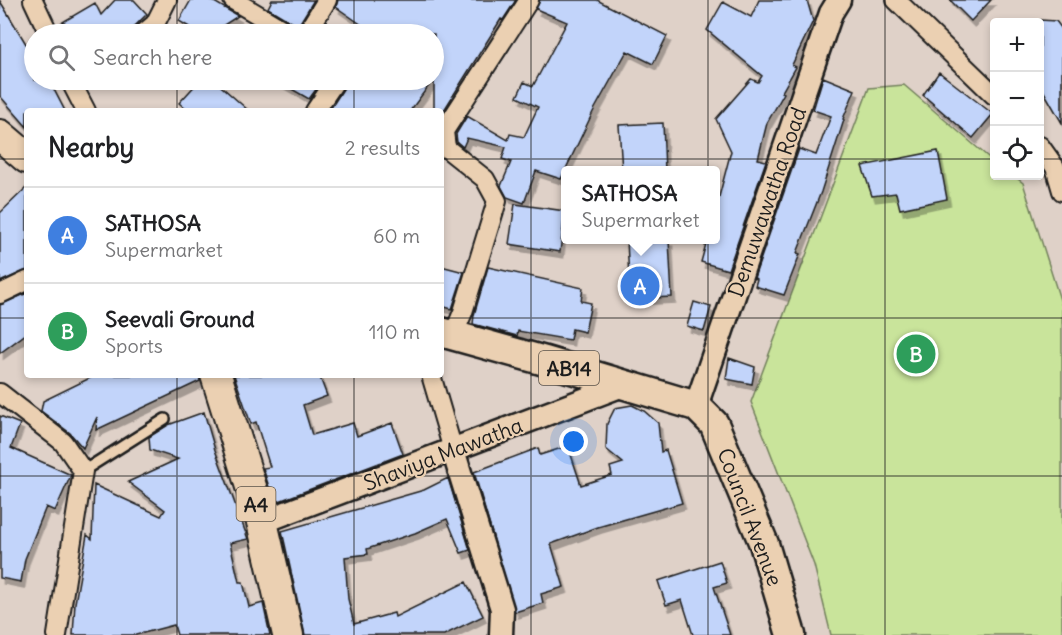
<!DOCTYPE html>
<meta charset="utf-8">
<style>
:root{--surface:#fff;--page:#f2f2f2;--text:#202124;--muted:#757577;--line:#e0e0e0;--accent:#c8321e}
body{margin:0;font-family:Delius,sans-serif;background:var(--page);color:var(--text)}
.controls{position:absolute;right:18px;top:18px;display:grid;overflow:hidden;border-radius:6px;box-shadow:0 3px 9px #0003}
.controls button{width:54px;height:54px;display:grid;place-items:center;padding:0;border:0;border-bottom:2px solid var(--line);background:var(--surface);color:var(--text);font:30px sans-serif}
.you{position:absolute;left:574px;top:442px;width:21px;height:21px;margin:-15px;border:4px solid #fff;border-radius:50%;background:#1a73e8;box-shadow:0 0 0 9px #1a73e833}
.badge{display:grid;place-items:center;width:39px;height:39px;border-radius:50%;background:var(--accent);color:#fff;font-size:20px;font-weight:700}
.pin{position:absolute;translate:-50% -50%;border:3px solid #fff;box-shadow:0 2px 6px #0006}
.popup{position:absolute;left:561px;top:166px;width:159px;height:78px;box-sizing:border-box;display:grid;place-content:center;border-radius:6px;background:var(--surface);filter:drop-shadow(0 2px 4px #0005);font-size:20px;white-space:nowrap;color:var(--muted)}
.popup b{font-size:22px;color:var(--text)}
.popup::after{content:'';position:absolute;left:50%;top:100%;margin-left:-12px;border:12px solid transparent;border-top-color:var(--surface)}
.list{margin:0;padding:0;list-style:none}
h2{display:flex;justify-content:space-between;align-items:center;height:78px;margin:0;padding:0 24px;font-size:26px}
h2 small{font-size:20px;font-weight:400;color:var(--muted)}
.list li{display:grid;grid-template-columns:39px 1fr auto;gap:18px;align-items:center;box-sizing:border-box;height:96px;padding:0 24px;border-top:2px solid var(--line)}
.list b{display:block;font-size:22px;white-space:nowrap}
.list p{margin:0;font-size:20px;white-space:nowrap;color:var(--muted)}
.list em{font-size:20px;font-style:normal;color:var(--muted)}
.icon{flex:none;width:33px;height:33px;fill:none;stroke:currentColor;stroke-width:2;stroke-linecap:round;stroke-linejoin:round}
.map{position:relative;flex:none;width:1062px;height:635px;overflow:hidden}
.search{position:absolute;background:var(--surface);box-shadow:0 3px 9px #0003;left:24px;top:24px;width:420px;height:66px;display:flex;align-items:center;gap:15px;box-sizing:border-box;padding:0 21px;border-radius:33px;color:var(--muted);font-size:22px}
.panel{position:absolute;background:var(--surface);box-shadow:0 3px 9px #0003;left:24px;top:108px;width:420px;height:270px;border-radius:6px}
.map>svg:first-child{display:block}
.green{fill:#c9e49b;stroke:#72805c;stroke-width:1.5}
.building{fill:#c2d4fa;stroke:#1c1c1c;stroke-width:1.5;filter:url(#shadow)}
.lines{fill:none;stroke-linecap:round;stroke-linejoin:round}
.service-casing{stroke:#1c1c1c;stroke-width:14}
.minor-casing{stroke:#1c1c1c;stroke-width:22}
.tertiary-casing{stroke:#1c1c1c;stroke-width:27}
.primary-casing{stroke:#1c1c1c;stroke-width:33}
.trunk-casing{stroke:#1c1c1c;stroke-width:34}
.service{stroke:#ebd0b2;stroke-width:9}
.minor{stroke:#ebd0b2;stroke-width:18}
.tertiary{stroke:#ebd0b2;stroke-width:22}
.primary{stroke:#ebd0b2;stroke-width:28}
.trunk{stroke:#ebd0b2;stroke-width:30}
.grid{fill:none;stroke:#1c1c1c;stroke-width:1.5;stroke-opacity:0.55}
.labels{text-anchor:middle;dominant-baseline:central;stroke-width:4.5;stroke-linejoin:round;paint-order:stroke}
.shield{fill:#ebd0b2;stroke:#5a5249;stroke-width:1.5}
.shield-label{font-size:20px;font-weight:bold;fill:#1c1c1c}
.street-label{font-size:21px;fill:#1c1c1c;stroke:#ebd0b2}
</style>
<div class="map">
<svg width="1062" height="635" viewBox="0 0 1062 635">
<defs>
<filter id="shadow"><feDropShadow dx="3.5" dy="6" stdDeviation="0" flood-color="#0004"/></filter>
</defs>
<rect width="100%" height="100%" fill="#dfd1c8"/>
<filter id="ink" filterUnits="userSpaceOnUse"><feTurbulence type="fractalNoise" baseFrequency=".0167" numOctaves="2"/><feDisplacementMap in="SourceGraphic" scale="12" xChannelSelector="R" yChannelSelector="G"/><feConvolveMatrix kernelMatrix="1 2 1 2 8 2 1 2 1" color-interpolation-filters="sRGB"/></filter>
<g filter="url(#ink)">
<path class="green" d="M904 85 994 162V176H1014L1023 183 1062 306V635H831L814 565 751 402 869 88Z"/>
<path class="building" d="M115 0H134L147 14 135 26 131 34H66L61 23 95 3 101 15Z
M191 0H211L238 16 210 34H201L179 21Z
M272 0H314L298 26 268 8Z
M338 0H516L503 20 501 19 441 115V111H434V34H375L336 7Z
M540 0H597L667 36 653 64 627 51 593 112 561 179 536 171 524 203 507 197 501 186 511 162 502 159 506 147 467 138 463 147 457 142 456 134 467 116 508 140 510 134 524 137 538 107 517 97 524 82 533 86 567 22 536 9Z
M759 0H807L813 21 792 65 796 67 782 92 784 93 767 123 758 159 766 161 728 270 701 262 707 240H715V212L731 151 716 119 751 79 758 82 762 76 707 30 723 2 751 17Z
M950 0H991L971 21Z
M0 1 34 57V80H49L65 111H27V127L0 96Z
M1040 20 1056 21 1062 29V123L1040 85Z
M939 72 993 114 973 138 923 95Z
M823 77 855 90 843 119 844 120 821 192 797 253 800 254 784 295 755 286 757 279 754 278 799 149 816 155 831 116 813 110Z
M200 80H214L249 111H188L179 103Z
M276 80H323L309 99Z
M347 80H433L410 111H329L345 86Z
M663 123 665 171H622L619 125Z
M938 151 947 199 900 209 896 193 872 196 862 166Z
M27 187V270L0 282V213Z
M515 204 565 211 560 252 509 244Z
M627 240H669L672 297 630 299Z
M441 266 464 272 452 309 441 306Z
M488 267 583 288 581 301 591 303 585 332 572 329 570 340 518 331 517 336 473 324 474 315Z
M27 293V333L0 353V305Z
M694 302 711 307 704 331 687 326Z
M729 358 755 367 752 384 726 379Z
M96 375H199L200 381 96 430 97 417 83 448 70 433 41 411 43 401Z
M234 375H319L327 396 303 405 312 435 353 423 357 436 392 423 403 454 274 503 263 468 270 467 256 422 251 424Z
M632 405 644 411 658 423 661 452 666 450 682 503 598 527 551 544 564 587 541 594 543 603 515 612 474 472 538 448 540 455 568 446 581 485 612 475 610 467 623 463 606 449 607 424 615 408Z
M204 412 215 450 248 539 230 543 239 582H243L249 607 263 603 270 635H177L174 625 136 635H73L75 603 87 535 92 539 94 485 161 516 165 510 128 482 178 459 150 450 149 437 168 425Z
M0 416 20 424 11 448 71 475 55 511 46 507 25 559 21 582 0 578Z
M448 478 470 550 461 553 447 519 415 533 367 549 368 554 345 557 348 599 354 624 394 613 395 617 466 582 483 616 444 635H305L282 531 424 490Z
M720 561 727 583 714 587 730 635H693L682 600 666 605 658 581Z"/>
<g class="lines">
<defs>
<path id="service" d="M83 471 165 419"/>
<path id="minor" d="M33 0 49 34
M233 0 290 34
M896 0 994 95
M143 34 155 24 167 0
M306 34 327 0
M70 80 86 111
M315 111 336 80
M1040 146 1055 167 1062 191
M0 294 27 281
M453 336 463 312 497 201 485 179 446 148 444 131 529 0
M431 375 453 450
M0 393 63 442 83 471 57 635"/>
<path id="tertiary" d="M696 406 831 13 839 0
M453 450 502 609 501 635
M262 522 623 385"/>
<path id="primary" d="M441 332 545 361 696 406 714 424 764 544 791 635"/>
<path id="trunk" d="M0 135 27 158
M216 375 262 522 288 635"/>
</defs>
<use href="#service" class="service-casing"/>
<use href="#minor" class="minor-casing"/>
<use href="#tertiary" class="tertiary-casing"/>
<use href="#primary" class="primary-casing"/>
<use href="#trunk" class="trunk-casing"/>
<use href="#service" class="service"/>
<use href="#minor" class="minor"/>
<use href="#tertiary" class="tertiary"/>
<use href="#primary" class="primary"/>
<use href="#trunk" class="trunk"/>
</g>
</g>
<path class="grid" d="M177 0V34M354 0V34M531 0V635M708 0V635M885 0V635M177 80V111M354 80V111M0 159H27M441 159H994M1040 159H1062M0 318H27M441 318H1062M177 375V635M354 375V635M0 476H1062"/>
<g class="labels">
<g class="shield">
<rect x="539" y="351" width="60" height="34" rx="4.5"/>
<rect x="236.5" y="487" width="39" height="34" rx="4.5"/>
</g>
<g class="shield-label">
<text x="569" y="368">AB14</text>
<text x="256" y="504">A4</text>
</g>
<g class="street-label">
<text transform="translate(767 202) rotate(-71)">Demuwawatha Road</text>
<text transform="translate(443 454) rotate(-21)">Shaviya Mawatha</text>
<text transform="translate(750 517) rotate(69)">Council Avenue</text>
</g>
</g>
</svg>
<div class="controls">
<button>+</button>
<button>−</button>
<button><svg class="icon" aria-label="locate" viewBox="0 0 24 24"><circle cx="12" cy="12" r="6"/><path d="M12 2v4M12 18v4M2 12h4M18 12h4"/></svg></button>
</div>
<div class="you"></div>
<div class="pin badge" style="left:640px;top:286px;background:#3f7fe0">A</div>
<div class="popup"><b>SATHOSA</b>Supermarket</div>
<div class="pin badge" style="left:916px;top:354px;background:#2e9e5b">B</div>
<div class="search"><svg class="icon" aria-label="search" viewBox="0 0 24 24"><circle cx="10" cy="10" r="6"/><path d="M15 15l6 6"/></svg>Search here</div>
<section class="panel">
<h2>Nearby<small>2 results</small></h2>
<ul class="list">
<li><span class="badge" style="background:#3f7fe0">A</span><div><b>SATHOSA</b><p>Supermarket</p></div><em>60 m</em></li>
<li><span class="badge" style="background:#2e9e5b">B</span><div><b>Seevali Ground</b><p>Sports</p></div><em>110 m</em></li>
</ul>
</section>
</div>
